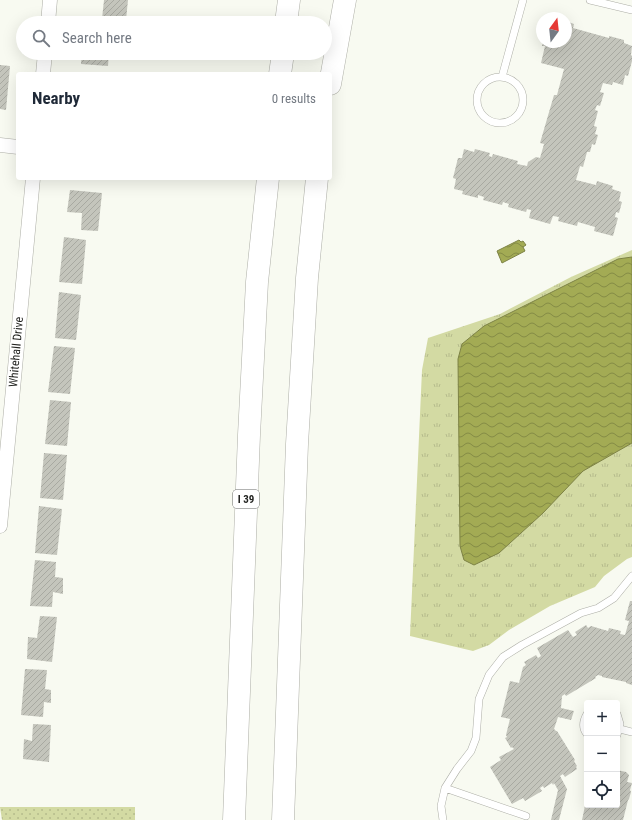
<!DOCTYPE html>
<meta charset="utf-8">
<style>
:root{--surface:#fff;--page:#f2f2f3;--text:#1f2937;--muted:#747a83;--line:#e0e1e3}
body{margin:0;font-family:"Roboto Condensed",sans-serif;background:var(--page);color:var(--text)}
.controls{position:absolute;right:12px;bottom:12px;display:grid;overflow:hidden;border-radius:4px;box-shadow:0 4px 16px #0002}
.controls button{width:36px;height:36px;display:grid;place-items:center;padding:0;border:0;border-bottom:1px solid var(--line);background:var(--surface);color:var(--text);font:20px sans-serif}
.compass{position:absolute;left:536px;top:12px;width:36px;height:36px;border-radius:50%;background:var(--surface);box-shadow:0 4px 16px #0002;rotate:15deg}
.list{margin:0;padding:0;list-style:none}
h2{display:flex;justify-content:space-between;align-items:center;height:52px;margin:0;padding:0 16px;font-size:17px}
h2 small{font-size:13px;font-weight:400;color:var(--muted)}
.icon{flex:none;width:22px;height:22px;fill:none;stroke:currentColor;stroke-width:2;stroke-linecap:round;stroke-linejoin:round}
.map{position:relative;flex:none;width:632px;height:820px;overflow:hidden}
.search{position:absolute;background:var(--surface);box-shadow:0 4px 16px #0002;left:16px;top:16px;width:316px;height:44px;display:flex;align-items:center;gap:10px;box-sizing:border-box;padding:0 14px;border-radius:22px;color:var(--muted);font-size:15px}
.panel{position:absolute;background:var(--surface);box-shadow:0 4px 16px #0002;left:16px;top:72px;width:316px;height:108px;border-radius:4px}
.map>svg:first-child{display:block}
.grass{fill:url(#grass-tufts)}
.park{fill:url(#park-dots)}
.water{fill:url(#water-waves);stroke:#7d8245}
.building{fill:url(#building-hatch)}
.lines{fill:none;stroke-linecap:round;stroke-linejoin:round}
.lane-casing{stroke:#adaea6;stroke-width:8}
.street-casing{stroke:#adaea6;stroke-width:15}
.highway-casing{stroke:#adaea6;stroke-width:23}
.lane{stroke:#fff;stroke-width:7}
.street{stroke:#fff;stroke-width:14}
.highway{stroke:#fff;stroke-width:22}
.labels{text-anchor:middle;dominant-baseline:central;stroke-width:3;stroke-linejoin:round;paint-order:stroke}
.shield{fill:#fff;stroke:#656664;stroke-width:1}
.shield-label{font-size:11px;font-weight:bold;fill:#232421}
.street-label{font-size:12px;fill:#232421;stroke:#fff}
</style>
<div class="map">
<svg width="632" height="820" viewBox="0 0 632 820">
<defs>
<pattern id="grass-tufts" width="24" height="20" patternUnits="userSpaceOnUse"><rect width="24" height="20" fill="#d3daa3"/><path d="M3 7l-1-3M5 7V3M7 7l1-3M15 17l-1-3M17 17v-4M19 17l1-3" fill="none" stroke="#b5bb8c"/></pattern>
<pattern id="park-dots" width="8" height="8" patternUnits="userSpaceOnUse"><rect width="8" height="8" fill="#d3daa3"/><path d="M2 2h.1M6 6h.1" fill="none" stroke="#b5bb8c" stroke-width="1.8" stroke-linecap="round"/></pattern>
<pattern id="water-waves" width="16" height="10" patternUnits="userSpaceOnUse"><rect width="16" height="10" fill="#a3ab54"/><path d="M0 5q4-4 8 0t8 0" fill="none" stroke="#848b45"/></pattern>
<pattern id="building-hatch" width="6" height="6" patternUnits="userSpaceOnUse"><rect width="6" height="6" fill="#c4c5bc"/><path d="M-1 1l2-2M0 6l6-6M5 7l2-2" fill="none" stroke="#a8a9a1"/></pattern>
</defs>
<rect width="100%" height="100%" fill="#f8faf1"/>
<path class="grass" d="M632 250V557L627 559 604 576 595 587 550 606 509 630 489 645 473 651 410 636 422 370 428 338 500 314 571 277Z"/>
<path class="park" d="M0 807H135V820H2Z"/>
<path class="water" d="M519 240 521 242 523 241 526 245 523 247 525 251 502 263 497 251Z
M632 257V443L583 471 543 513 499 553 474 565 464 560 460 546 458 359 462 344 484 326 618 259Z"/>
<path class="building" d="M104 0H128L126 20 102 19Z
M566 21 574 24 573 28 609 38V36L624 40V43L632 46 631 55 632 56V61L628 76 625 75 623 85 613 82 612 85 603 83 600 92 604 93 600 106 597 105 595 110 598 111 594 126 597 127 595 134 598 135 595 145 592 144 590 152H587L583 167 580 166 576 180 596 185 597 181 613 186 612 189 621 192 619 201 622 202 619 213 616 212 615 217 618 218 613 236 594 231 595 227 578 222 577 226 558 221 559 217 553 216 550 224 529 218 531 210 527 209 526 212 508 207 509 204 503 202 502 205 483 200 484 197 478 195V198L462 194 463 191 454 189 456 179 453 178 458 158H462L464 149 474 152 475 149 490 153 489 156 492 157 493 154 518 161 517 164 527 166 528 162 536 157 540 158 544 144 540 143 554 95H557L564 69 541 63 545 46H542L543 42H566Z
M82 53H109L108 66 81 64Z
M0 65 10 66 6 110 0 109Z
M70 190 102 193 98 231 81 230 82 213 67 212Z
M64 237 86 240 82 284 59 282Z
M59 292 81 295 76 340 55 338Z
M54 346 75 348 70 394 48 392Z
M50 400 71 402 67 446 45 444Z
M44 453 67 455 63 500 40 498Z
M39 506 62 509 57 555 35 553Z
M35 560 56 562 55 577 63 578V594L53 592 52 607 30 606Z
M630 601H632V685L626 683V682L602 677V676L598 675 595 677 596 678 566 696 565 694 562 696 561 708 574 711 571 720 558 717 554 729 556 731H557L575 760 574 761 577 766 576 767 577 769 565 777 563 774 560 776 567 789 559 820H551L558 790 554 783 553 785 552 783 544 788 543 786 540 788 542 791 525 801 523 798 512 804 490 767 501 760 499 757 514 749 512 747 511 748 505 738 507 737 506 735 510 719 501 717 510 681 519 683 523 667 526 665 524 662 536 655 538 658 541 656 537 648 568 630 573 637 577 635 575 632 586 625 588 628 591 626 608 631 609 628 621 631 620 634 625 635 629 621 625 620Z
M40 616 57 617 52 662 27 659 28 637 37 638Z
M25 669 47 670 45 689 51 690V703L44 702 43 717 21 715Z
M33 724 51 725 49 762 23 759 24 739 32 741Z
M617 770 626 772 629 775 627 782 632 783 630 790 631 792 629 799 628 800 623 820H582L586 801 587 805H617Z"/>
<g class="lines">
<defs>
<path id="lane" d="M590 0 632 10
M502 77 523 0
M477 100a23 23 0 1 1 46 0a23 23 0 1 1-46 0Z
M587 714C583 721 582 728 587 734
M617 714 620 724 617 735
M620 729 632 732
M445 788 526 816
M443 820 441 806 445 788 457 769 471 751 476 738 479 699 489 675 503 657 522 645 581 613 598 608 614 598 632 576"/>
<path id="street" d="M48 23 50 0
M43 74 45 53
M0 145 18 147
M0 526 33 178"/>
<path id="highway" d="M286 23 289 0
M280 74 283 53
M330 84 345 0
M234 820 249 435 257 282 268 178
M283 820 297 444 307 278 317 178"/>
</defs>
<use href="#lane" class="lane-casing"/>
<use href="#street" class="street-casing"/>
<use href="#highway" class="highway-casing"/>
<use href="#lane" class="lane"/>
<use href="#street" class="street"/>
<use href="#highway" class="highway"/>
</g>
<g class="labels">
<rect class="shield" x="233" y="490" width="26" height="18" rx="3"/>
<g class="shield-label">
<text x="246" y="499">I 39</text>
</g>
<g class="street-label">
<text transform="translate(16 352) rotate(-85)">Whitehall Drive</text>
</g>
</g>
</svg>
<div class="controls">
<button>+</button>
<button>−</button>
<button><svg class="icon" aria-label="locate" viewBox="0 0 24 24"><circle cx="12" cy="12" r="6"/><path d="M12 2v4M12 18v4M2 12h4M18 12h4"/></svg></button>
</div>
<svg class="compass" viewBox="-18 -18 36 36"><path d="M0-13l5 13h-10z" fill="#e53935"/><path d="M0 13l5-13h-10z" fill="#747a83"/></svg>
<div class="search"><svg class="icon" aria-label="search" viewBox="0 0 24 24"><circle cx="10" cy="10" r="6"/><path d="M15 15l6 6"/></svg>Search here</div>
<section class="panel">
<h2>Nearby<small>0 results</small></h2>
<ul class="list">
</ul>
</section>
</div>
